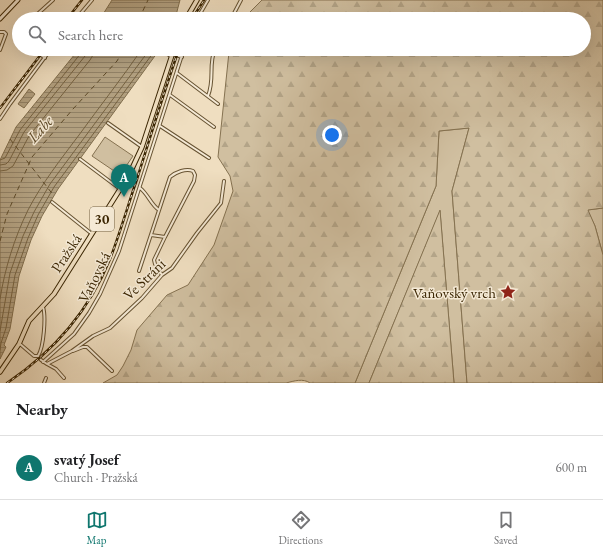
<!DOCTYPE html>
<meta charset="utf-8">
<style>
:root{--surface:#fff;--page:#f2f2f2;--text:#202124;--muted:#757577;--line:#e0e0e0;--accent:#0f766e}
body{margin:0;font-family:"EB Garamond",serif;background:var(--page);color:var(--text)}
.you{position:absolute;left:332px;top:135px;width:14px;height:14px;margin:-10px;border:3px solid #fff;border-radius:50%;background:#1a73e8;box-shadow:0 0 0 6px #1a73e833}
.badge{display:grid;place-items:center;width:26px;height:26px;border-radius:50%;background:var(--accent);color:#fff;font-size:13px;font-weight:700}
.pin{position:absolute;translate:-50% -33px;filter:drop-shadow(0 1px 2px #0008)}
.pin::after{content:'';position:absolute;top:21px;width:14px;height:12px;background:inherit;clip-path:polygon(0 0,100% 0,50% 100%)}
.list{margin:0;padding:0;list-style:none}
h2{display:flex;justify-content:space-between;align-items:center;height:52px;margin:0;padding:0 16px;font-size:17px}
h2 small{font-size:13px;font-weight:400;color:var(--muted)}
.list li{display:grid;grid-template-columns:26px 1fr auto;gap:12px;align-items:center;box-sizing:border-box;height:64px;padding:0 16px;border-top:1px solid var(--line)}
.list b{display:block;font-size:15px;white-space:nowrap}
.list p{margin:0;font-size:13px;white-space:nowrap;color:var(--muted)}
.list em{font-size:13px;font-style:normal;color:var(--muted)}
.icon{flex:none;width:22px;height:22px;fill:none;stroke:currentColor;stroke-width:2;stroke-linecap:round;stroke-linejoin:round}
.map{position:relative;flex:none;width:603px;height:383px;overflow:hidden}
.search{position:absolute;background:var(--surface);box-shadow:0 4px 16px #0002;left:12px;right:12px;top:12px;height:44px;display:flex;align-items:center;gap:10px;box-sizing:border-box;padding:0 14px;border-radius:22px;color:var(--muted);font-size:15px}
.sheet{height:116px;background:var(--surface)}
nav{display:flex;justify-content:space-around;align-items:center;box-sizing:border-box;height:56px;border-top:1px solid var(--line);background:var(--surface);font-size:11px;color:var(--muted)}
nav a{display:grid;justify-items:center;gap:2px}
nav .on{color:var(--accent)}
.map>svg:first-child{display:block}
.green{fill:#d0bfa0;stroke:#857251}
.forest{fill:url(#forest-firs);stroke:#857251}
.water{fill:url(#water-rules);stroke:#816e4d}
.lines{fill:none;stroke-linecap:round;stroke-linejoin:round}
.shore{stroke:#766240;stroke-width:1}
.ferry{stroke:#5e4a28;stroke-width:1;stroke-dasharray:5 4;stroke-linecap:butt}
.minor-casing{stroke:#675332;stroke-width:4}
.secondary-casing{stroke:#3a2502;stroke-width:5}
.primary-casing{stroke:#3a2502;stroke-width:5.5}
.minor{stroke:#f5ead6;stroke-width:2}
.secondary{stroke:#f5ead6;stroke-width:3}
.primary{stroke:#efdec0;stroke-width:3.5}
.rail-casing{stroke:#3a2502;stroke-width:2.5}
.rail{stroke:#f5ead6;stroke-width:1;stroke-dasharray:3;stroke-linecap:butt}
.labels{text-anchor:middle;dominant-baseline:central;stroke-width:3;stroke-linejoin:round;paint-order:stroke}
.shield{fill:#f5ead6;stroke:#726042;stroke-width:1}
.shield-label{font-size:14px;font-weight:bold;fill:#3a2502}
.street-label{font-size:15px;fill:#3a2502;stroke:#f5ead6}
.poi-label{font-size:15px;fill:#3a2502;stroke:#f5ead6;text-anchor:end}
.water-label{font-size:16px;font-style:italic;fill:#5e4a28;stroke:#f5ead6}
</style>
<div class="map">
<svg width="603" height="383" viewBox="0 0 603 383">
<defs>
<pattern id="forest-firs" width="22" height="20" patternUnits="userSpaceOnUse"><rect width="22" height="20" fill="#d0bfa0"/><path d="M5 1l3.5 6h-7zM16 11l3.5 6h-7z" fill="#b3a488"/></pattern>
<pattern id="water-rules" width="6" height="5" patternUnits="userSpaceOnUse"><rect width="6" height="5" fill="#b19f7f"/><path d="M0 2.5h6" fill="none" stroke="#918166"/></pattern>
</defs>
<rect width="100%" height="100%" fill="#efdec0"/>
<filter id="stains"><feTurbulence type="fractalNoise" baseFrequency=".005" numOctaves="4"/><feColorMatrix values="0 0 0 0 .2 0 0 0 0 .09 0 0 0 0 .02 0 0 0 .5 -.17"/></filter>
<radialGradient id="worn" r=".72"><stop offset=".6" stop-color="#630" stop-opacity="0"/><stop offset="1" stop-color="#630" stop-opacity=".3"/></radialGradient>
<path class="green" d="M469 128 452 191 467 383H454L440 211 369 383H355L436 186 439 131Z
M105 137 133 156 120 175 92 156Z
M603 208V255L595 226 587 210Z"/>
<path class="forest" d="M262 0H603V208L588 210 595 226 603 255V383H467L452 191 469 128 439 131 436 186 355 383H310C303 378 294 381 286 383H103L117 375 123 366 131 350 137 330 167 295 188 285 214 245 233 191 230 176 218 157 229 52 223 49H584V19H243Z
M440 210 454 383H369Z"/>
<path class="water" d="M112 0H180L175 19H100Z
M79 49H160L58 189 42 216 31 240 19 276 10 329 4 345 6 347 0 359V160L16 127Z
M29 89 35 94 24 108 18 104Z"/>
<g class="lines">
<path class="shore" d="M0 160 5 158 20 130 81 53 82 49
M0 165 6 164 9 161 24 132 85 56 87 49
M0 171 7 170 13 166 29 136 90 60 93 55V49
M0 299C5 268 14 239 28 210 42 183 61 159 79 135 100 106 122 78 142 49
M0 331 10 273 23 236 34 212 50 184 150 49
M0 350 1 343 6 328 15 275 28 238 38 215 54 187 156 49"/>
<path class="ferry" d="M139 19 148 0
M10 139 54 196
M0 241 7 214 32 157 73 109 117 61 124 49"/>
<defs>
<path id="minor" d="M32 19 53 0
M76 19 92 0
M197 19 208 0
M231 19 241 0
M0 32H4L6 34 0 50
M33 49 45 58
M161 51 171 56
M173 54 182 57
M177 73 218 104
M170 95 214 127
M208 96C215 78 208 65 215 49
M0 119 10 104 51 49
M108 123 142 147
M160 126 209 158
M80 159 120 189
M140 188C148 194 151 205 159 210
M52 202 92 234
M139 271 170 177C176 172 186 168 193 171L195 175 194 181 165 237 151 235
M162 275 155 264 154 260 165 237
M20 344 34 356H38L41 360 47 364 72 351 93 336 110 328 142 298 162 275 172 268 197 233 221 203 224 181
M73 351 83 347H87L112 371
M38 356C44 347 46 316 43 307
M43 362 74 334 89 313 100 294 119 251 184 49
M47 364 56 369 64 378
M44 383 46 378"/>
<path id="secondary" d="M0 19 18 0"/>
<path id="primary" d="M186 19 197 0
M0 372 19 344 29 321 54 294 129 175 142 147 174 49"/>
</defs>
<use href="#minor" class="minor-casing"/>
<use href="#secondary" class="secondary-casing"/>
<use href="#primary" class="primary-casing"/>
<use href="#minor" class="minor"/>
<use href="#secondary" class="secondary"/>
<use href="#primary" class="primary"/>
<defs>
<path id="rail" d="M67 19 82 0
M192 19 204 0
M0 108 45 49
M7 383C53 352 89 311 110 259 120 233 128 205 137 179 151 135 164 92 179 49"/>
</defs>
<use href="#rail" class="rail-casing"/>
<use href="#rail" class="rail"/>
</g>
<defs>
<symbol id="sight-bare" viewBox="-9 -9 18 18"><path d="M0-6L1.8-2.2L6-1.7L2.9 1.2L3.7 5.4L0 3.3L-3.7 5.4L-2.9 1.2L-6-1.7L-1.8-2.2Z" fill="#8f2418" stroke="#f5ead6" stroke-width="2.5" paint-order="stroke"/></symbol>
</defs>
<g fill-rule="evenodd">
<use href="#sight-bare" x="497" y="281" width="22" height="22"/>
</g>
<g class="labels">
<rect class="shield" x="90" y="207" width="24" height="24" rx="3"/>
<g class="shield-label">
<text x="102" y="219">30</text>
</g>
<g class="street-label">
<text transform="translate(66 253) rotate(-57)">Pražská</text>
<text transform="translate(94 277) rotate(-64)">Vaňovská</text>
<text transform="translate(144 279) rotate(-44)">Ve Stráni</text>
</g>
<g class="poi-label">
<text x="496" y="292">Vaňovský vrch</text>
</g>
<g class="water-label">
<text transform="translate(40 129) rotate(-48)">Labe</text>
</g>
</g>
<rect width="100%" height="100%" filter="url(#stains)"/>
<rect width="100%" height="100%" fill="url(#worn)"/>
</svg>
<div class="you"></div>
<div class="pin badge" style="left:124px;top:197px">A</div>
<div class="search"><svg class="icon" aria-label="search" viewBox="0 0 24 24"><circle cx="10" cy="10" r="6"/><path d="M15 15l6 6"/></svg>Search here</div>
</div>
<section class="sheet">
<h2>Nearby<small></small></h2>
<ul class="list">
<li><span class="badge">A</span><div><b>svatý Josef</b><p>Church · Pražská</p></div><em>600 m</em></li>
</ul>
</section>
<nav>
<a class="on"><svg class="icon" aria-label="map" viewBox="0 0 24 24"><path d="M3 6l6-2 6 2 6-2v14l-6 2-6-2-6 2zM9 4v14M15 6v14"/></svg>Map</a>
<a><svg class="icon" aria-label="directions" viewBox="0 0 24 24"><path d="M12 3l9 9-9 9-9-9zM9 14v-3h6M13 9l2 2-2 2"/></svg>Directions</a>
<a><svg class="icon" aria-label="saved" viewBox="0 0 24 24"><path d="M7 4h10v16l-5-4-5 4z"/></svg>Saved</a>
</nav>
